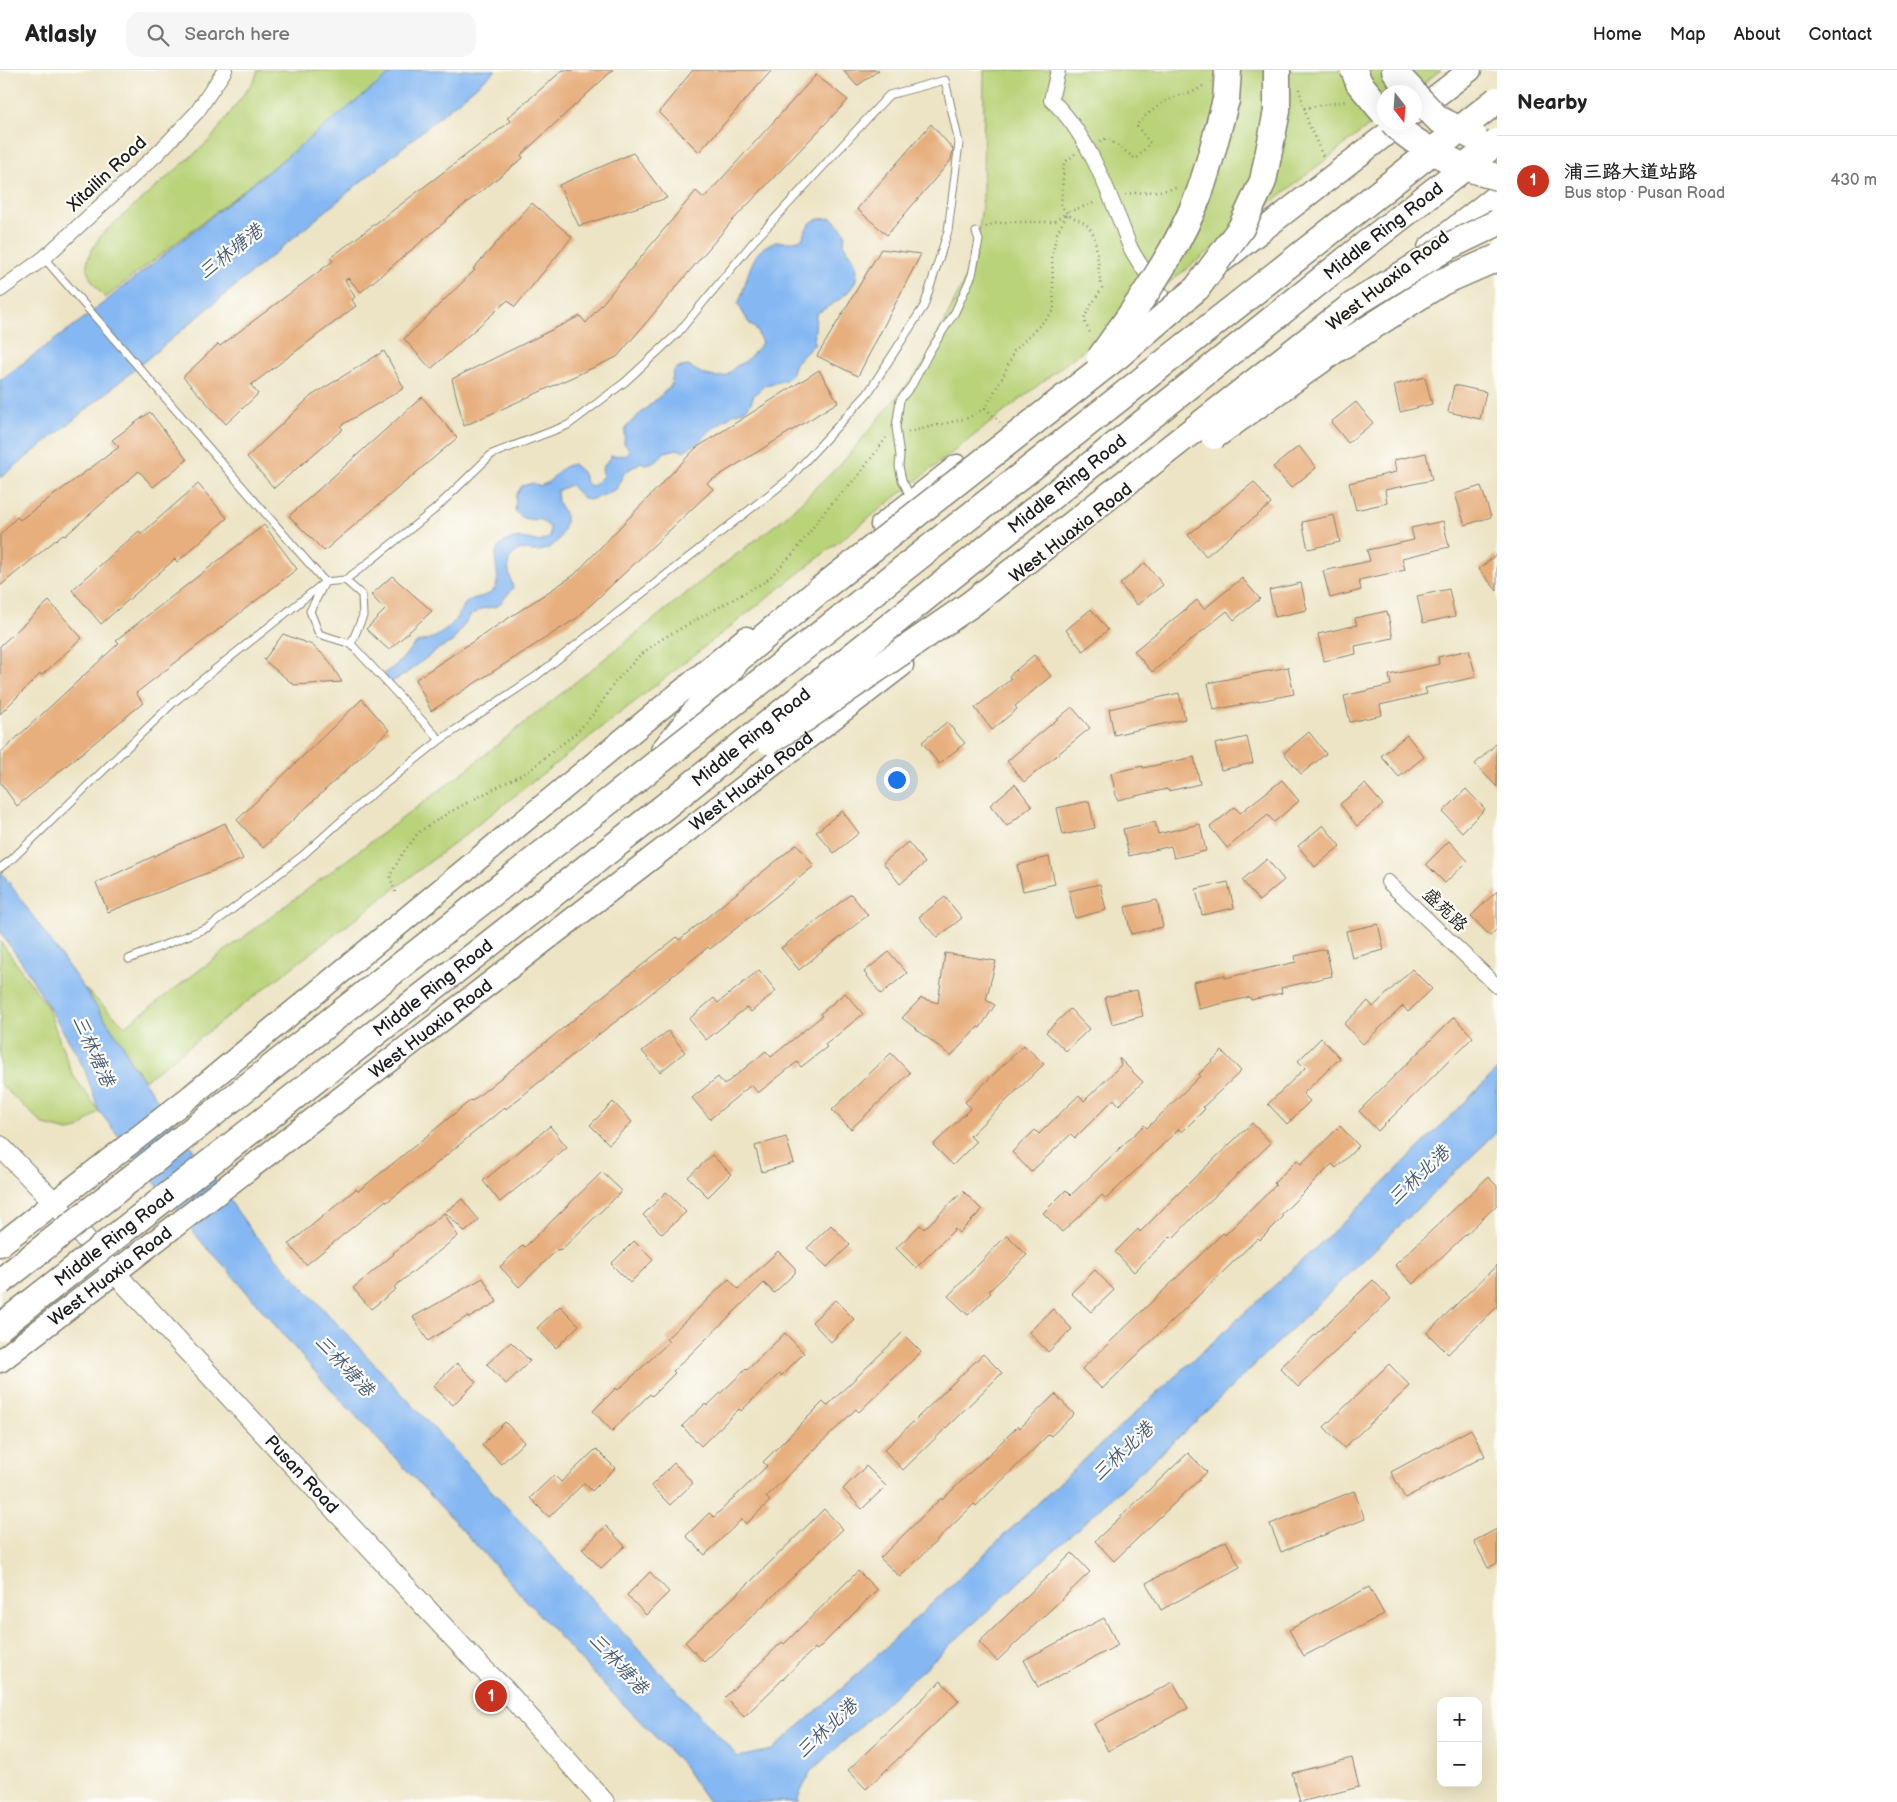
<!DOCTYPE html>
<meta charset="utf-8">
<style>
:root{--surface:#fff;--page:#f6f6f6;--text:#222;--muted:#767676;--line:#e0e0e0;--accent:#c8321e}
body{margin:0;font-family:"Balsamiq Sans","LXGW WenKai TC",sans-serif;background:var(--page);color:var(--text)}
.controls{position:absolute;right:15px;bottom:15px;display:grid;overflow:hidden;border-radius:10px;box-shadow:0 5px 20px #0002}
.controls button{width:45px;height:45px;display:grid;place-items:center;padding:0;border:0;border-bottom:1px solid var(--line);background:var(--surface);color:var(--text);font:25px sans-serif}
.compass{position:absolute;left:1377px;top:15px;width:45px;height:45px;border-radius:50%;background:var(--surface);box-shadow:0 5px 20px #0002;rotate:163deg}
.you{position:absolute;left:896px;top:709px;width:18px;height:18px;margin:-12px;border:4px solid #fff;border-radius:50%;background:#1a73e8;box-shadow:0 0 0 8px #1a73e833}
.badge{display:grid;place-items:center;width:32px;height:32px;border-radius:50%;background:var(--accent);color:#fff;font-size:16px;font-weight:700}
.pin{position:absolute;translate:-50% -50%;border:2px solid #fff;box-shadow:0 1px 5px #0006}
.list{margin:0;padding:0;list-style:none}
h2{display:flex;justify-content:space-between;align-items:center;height:65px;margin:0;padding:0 20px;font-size:21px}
h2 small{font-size:16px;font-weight:400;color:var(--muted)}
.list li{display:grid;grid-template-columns:32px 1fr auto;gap:15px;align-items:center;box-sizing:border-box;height:90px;padding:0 20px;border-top:1px solid var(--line)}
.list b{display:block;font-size:19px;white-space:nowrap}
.list p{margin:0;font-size:16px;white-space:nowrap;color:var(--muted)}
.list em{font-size:16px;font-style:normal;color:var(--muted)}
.icon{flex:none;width:28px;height:28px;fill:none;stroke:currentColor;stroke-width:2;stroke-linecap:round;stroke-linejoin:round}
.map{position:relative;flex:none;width:1497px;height:1732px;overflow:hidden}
header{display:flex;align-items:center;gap:30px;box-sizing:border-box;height:70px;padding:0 25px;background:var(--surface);border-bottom:1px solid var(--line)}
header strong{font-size:24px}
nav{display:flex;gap:28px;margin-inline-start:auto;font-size:18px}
.search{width:350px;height:45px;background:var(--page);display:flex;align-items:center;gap:12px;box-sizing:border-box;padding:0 18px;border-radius:15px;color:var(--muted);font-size:19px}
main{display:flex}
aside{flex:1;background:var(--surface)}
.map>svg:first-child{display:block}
.green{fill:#b9d379;stroke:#6a784a}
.water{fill:#85b8f3;stroke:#506a88}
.building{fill:#e7af7e}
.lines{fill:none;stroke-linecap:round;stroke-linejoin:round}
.lane-casing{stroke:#848070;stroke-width:9}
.street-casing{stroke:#848070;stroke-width:16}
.secondary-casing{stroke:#848070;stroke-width:22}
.primary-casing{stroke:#848070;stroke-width:25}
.highway-casing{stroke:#848070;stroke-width:29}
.path{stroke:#848070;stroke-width:2.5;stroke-dasharray:1 4;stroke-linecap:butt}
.lane{stroke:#fff;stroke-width:7}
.street{stroke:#fff;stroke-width:14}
.secondary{stroke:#fff;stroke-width:20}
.primary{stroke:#fff;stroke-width:22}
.highway{stroke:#fff;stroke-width:26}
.highway-bridge-casing{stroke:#848070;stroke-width:29;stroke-linecap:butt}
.highway-bridge{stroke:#fff;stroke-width:26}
.labels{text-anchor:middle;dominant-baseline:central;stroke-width:4.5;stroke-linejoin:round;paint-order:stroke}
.street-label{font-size:18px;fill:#1c1c1c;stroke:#fdfcf7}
.water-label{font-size:19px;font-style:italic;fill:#465a72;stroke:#fdfcf7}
</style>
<header>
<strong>Atlasly</strong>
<div class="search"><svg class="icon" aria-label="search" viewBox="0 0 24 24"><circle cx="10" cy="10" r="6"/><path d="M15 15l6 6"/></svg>Search here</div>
<nav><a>Home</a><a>Map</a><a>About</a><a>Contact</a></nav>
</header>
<main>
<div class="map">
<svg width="1497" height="1732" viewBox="0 0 1497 1732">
<rect width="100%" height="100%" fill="#fdfcf7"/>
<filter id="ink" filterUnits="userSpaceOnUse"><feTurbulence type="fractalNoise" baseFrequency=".02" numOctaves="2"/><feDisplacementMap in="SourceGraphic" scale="10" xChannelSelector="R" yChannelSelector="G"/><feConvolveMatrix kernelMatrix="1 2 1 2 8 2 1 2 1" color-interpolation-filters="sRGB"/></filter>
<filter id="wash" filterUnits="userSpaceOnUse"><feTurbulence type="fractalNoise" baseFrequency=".0096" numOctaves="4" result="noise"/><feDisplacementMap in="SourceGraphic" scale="20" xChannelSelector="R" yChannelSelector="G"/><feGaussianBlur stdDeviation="1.12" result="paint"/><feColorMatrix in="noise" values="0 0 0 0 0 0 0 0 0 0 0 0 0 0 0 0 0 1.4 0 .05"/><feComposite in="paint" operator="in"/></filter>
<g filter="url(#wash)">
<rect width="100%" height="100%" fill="#ede4c5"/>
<path class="green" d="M258 0H398L105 228C82 200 81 195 102 164L210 70 255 9Z
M984 0H1441L1412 22H1384V44L457 771 145 1010 131 993 123 975 83 917 125 956 456 708 699 513 783 449 841 394 925 293 975 188 983 128Z
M0 871 47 936 72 1004 99 1041 79 1059 68 1061 44 1055 0 1014Z"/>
<path class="water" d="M395 0H496L65 357 0 408V310L87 246Z
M832 148 845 162 844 175C847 180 853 186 855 192 865 219 835 232 816 244L814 275 795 293 791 305 784 311 765 315 754 325 751 333 745 340 733 344 708 362 701 371 683 381 677 379 665 382 655 392 645 394 641 392 624 403 616 419 604 425 589 430 583 428 570 415 557 421 558 432 566 446C563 474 548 486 521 479 502 489 509 500 513 518L498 536 482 539 471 545 452 572 438 579 404 605 388 614 384 603C391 599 397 595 402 589 407 584 410 578 415 574 420 571 424 571 429 569 437 567 443 562 449 557 457 550 460 539 467 532 474 526 485 528 492 522 507 506 485 487 503 473 514 465 528 469 540 472L550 467V457L539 449C528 451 523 449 515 441L516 425 522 416 533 413 539 416C558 411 553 398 573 394L582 402 587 414 593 416 603 406 602 399 611 386 626 385 630 380 624 374 625 359 631 352 671 316 673 302 677 298 688 296 705 305 715 307 726 306 735 297 746 291 762 273 756 259 749 253 738 234C748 214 748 179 775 172 780 171 785 173 790 172 794 171 798 170 802 169 810 150 811 149 832 148Z
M0 800 83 917 123 975 131 993 253 1163 738 1687 772 1680 850 1611 1072 1401 1347 1149 1497 1000V1062L1191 1356 810 1702 798 1728 799 1732H708L682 1694 584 1594 445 1441 323 1311 220 1191 204 1175 99 1041 85 1000 75 981 23 894 0 862Z"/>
<g id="blocks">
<path class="building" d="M563 0H613L521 85 523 88 445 150 446 151 361 222 348 208 345 210 355 227 352 230 356 236 251 315 258 324 226 354 183 307 218 274 220 276 333 191 330 188 511 51 507 48Z
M693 0H772L699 82 659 42Z
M843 0H879L857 16Z
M816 5 848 30 732 151 617 287 464 356 452 309 580 246 586 253 696 121 704 128Z
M931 54 953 79 951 90 887 165 857 139Z
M633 83 667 128 579 156 559 115Z
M532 133 572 167 515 237 508 230 431 299 404 269 475 200 473 199Z
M881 179 921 184 858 306 817 286Z
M384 281 404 318 340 356 343 359 274 418 247 387 311 326Z
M819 300 838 332 707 413 713 419 577 548 431 641 416 609 574 505 696 378Z
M1425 307 1432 334 1400 342 1394 315Z
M1454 315 1486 322 1480 349 1448 342Z
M422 327 457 368 324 481 289 446Z
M1356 332 1373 353 1348 373 1331 352Z
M150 342 187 390 153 417 139 401 65 466 63 464 0 516V465L17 447 20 450 119 377 112 370Z
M1299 376 1316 398 1291 418 1273 397Z
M1426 383 1432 410 1385 420 1387 433 1356 440 1349 413 1396 402 1394 390Z
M1254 412 1271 434 1206 486 1188 465Z
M198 414 227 448 177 492 175 489 101 554 72 520 139 461 141 464Z
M1481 416 1491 447 1465 455 1455 424Z
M1334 445 1340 472 1308 479 1302 452Z
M1443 451 1449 477 1402 488 1405 500 1359 510 1361 520 1330 528 1323 501 1370 491 1367 480 1414 470 1411 458Z
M264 455 297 499 136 623 143 633 17 736 0 712V683L119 573 116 570Z
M1497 484V521L1479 499Z
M1145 493 1163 515 1137 535 1120 514Z
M392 506 432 541 389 580 366 559 385 540 371 525Z
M1242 508 1260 529 1234 550 1227 541 1152 602 1134 581 1197 530 1204 539Z
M1301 513 1307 540 1275 547 1269 520Z
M1449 519 1455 546 1423 553 1417 526Z
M49 531 82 568 42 605 40 604 0 644V576Z
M1091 539 1108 560 1083 581 1066 560Z
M1387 541 1393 568 1355 576 1356 584 1324 591 1318 564 1357 555 1355 548Z
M283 564 312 575 327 588 342 612 294 615 264 590Z
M1469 580 1476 607 1425 618 1427 624 1380 635 1382 645 1350 652 1344 626 1391 615 1389 605 1439 594 1438 587Z
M1034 585 1051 606 1015 636 1017 639 992 660 975 638 1011 609 1009 606Z
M1288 597 1294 624 1214 640 1208 613Z
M1179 623 1185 649 1114 665 1109 639Z
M362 629 389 660 263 778 237 750Z
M1072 637 1090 658 1024 712 1007 691Z
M947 652 965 673 939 694 922 672Z
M1309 662 1326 684 1301 704 1284 683Z
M1407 665 1424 687 1399 707 1381 686Z
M1247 667 1253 693 1221 700 1215 674Z
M1497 673V717L1475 694Z
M1194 687 1200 714 1168 721 1167 719 1117 730 1111 703 1143 696V698Z
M1282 710 1299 731 1274 752 1268 745 1227 778 1210 757 1235 737 1240 743Z
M1015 714 1032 736 1007 756 990 735Z
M1365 714 1383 735 1357 756 1340 734Z
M1466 719 1485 739 1462 762 1443 742Z
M1089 731 1095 758 1063 765 1057 738Z
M842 741 859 763 834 783 816 762Z
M1155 752 1158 764 1200 754 1206 781 1174 788 1171 776 1129 786 1123 759Z
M225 753 243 789 108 842 96 813Z
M1323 755 1340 776 1315 797 1298 776Z
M1449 771 1468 791 1445 813 1426 794Z
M908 772 925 793 900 814 883 793Z
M797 774 814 796 710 879 708 877 627 943 586 974 506 1039 505 1037 425 1103 387 1132 386 1130 306 1195 289 1174 356 1119 358 1121 396 1091 471 1030 472 1031 677 867 679 870Z
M1049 787 1055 814 1023 821 1017 795Z
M1267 789 1284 810 1259 831 1242 810Z
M1228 812 1234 838 1202 845 1196 819Z
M1100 814 1106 840 1075 848 1069 821Z
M1497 821V859L1490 866 1471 846Z
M851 824 868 845 799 900 781 878Z
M945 827 962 848 937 868 919 847Z
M1157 830 1163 857 1131 864 1125 837Z
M1378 854 1384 880 1352 888 1346 861Z
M1326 879 1332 906 1281 918 1282 923 1251 930 1250 927 1199 939 1193 912 1225 905V908L1296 892 1295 886Z
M889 882 907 903 881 924 864 902Z
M945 883 996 891 986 930 995 935 980 958 978 957 951 986 902 948 921 928 938 933Z
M1412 899 1432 919 1408 942 1403 936 1363 974 1344 954 1368 931 1373 937Z
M759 900 776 921 751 942 747 937 706 970 689 949 714 928 718 933Z
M1137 920 1143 946 1112 954 1105 927Z
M845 923 863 944 825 975 827 977 801 997 797 992 758 1023 751 1015 710 1049 692 1028 718 1007 724 1015 766 981 771 987 822 946 820 944Z
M1070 939 1089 959 1066 981 1046 962Z
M1454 947 1473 967 1378 1061 1359 1041Z
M668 961 685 982 660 1002 642 981Z
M1321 968 1340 988 1303 1024 1310 1031 1287 1054 1268 1034 1305 998 1298 991Z
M1024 975 1044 994 970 1066 976 1072 953 1095 933 1075 971 1038 965 1032Z
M1222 981 1241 1001 1203 1037 1205 1039 1182 1062 1179 1059 1106 1129 1102 1125 1062 1162 1043 1143 1066 1120 1071 1125 1144 1055 1147 1058 1200 1006 1199 1004Z
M891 983 910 1003 851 1059 832 1040Z
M1119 988 1143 1012 1119 1035 1114 1029 1075 1068 1071 1064 1031 1102 1012 1082 1035 1060 1039 1064 1079 1025 1084 1031 1121 995Z
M613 1032 632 1052 609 1074 590 1055Z
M1252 1053 1271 1073 1196 1144 1173 1168 1171 1166 1134 1202 1115 1182 1138 1159 1140 1162 1191 1111Z
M550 1056 567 1077 500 1132 483 1111Z
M1340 1056 1359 1076 1336 1098 1332 1094 1281 1145 1283 1147 1260 1170 1258 1168 1102 1319 1082 1299 1223 1163 1225 1165 1276 1115 1274 1113 1297 1090 1301 1094Z
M786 1067 794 1093 762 1102 755 1076Z
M712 1085 731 1104 708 1127 688 1107Z
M602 1102 622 1121 560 1181 558 1179 519 1217 500 1197 523 1175 525 1177Z
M1488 1107 1497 1116V1135L1413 1214 1395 1195Z
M963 1121 982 1140 959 1163 955 1159 916 1198 896 1178 920 1155 924 1159Z
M666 1122 686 1142 662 1164 643 1145Z
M462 1129 479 1150 465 1162 445 1142Z
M444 1143 458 1166 394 1217 396 1219 371 1239 353 1218 394 1184 393 1183Z
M831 1155 850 1175 827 1197 807 1178Z
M1007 1165 1027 1185 989 1221 991 1223 968 1245 948 1226Z
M634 1171 653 1190 630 1213 611 1194Z
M778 1181 795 1198V1203L774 1223 764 1213 673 1301 675 1303 652 1326 650 1324 612 1361 593 1341 616 1318 618 1320 669 1272 666 1269 729 1209 738 1219Z
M1497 1195V1237L1448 1284 1427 1263Z
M1095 1200 1114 1220 1091 1242 1071 1223Z
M483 1208 497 1232 469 1248 468 1246 428 1271 413 1247Z
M1373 1210 1391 1229 1298 1317 1280 1298Z
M835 1230 854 1249 831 1272 812 1252Z
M560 1236 579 1255 556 1278 537 1258Z
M1053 1239 1072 1259 1048 1282 1029 1262Z
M785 1263 804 1283 781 1306 779 1304 741 1341 739 1339 701 1376 682 1356 705 1334 707 1336 746 1299 747 1300Z
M902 1263 921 1282 859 1342 856 1339 805 1389 766 1427 770 1431 746 1454 742 1449 705 1485 686 1466 709 1443 714 1447 767 1396 763 1392 823 1332 827 1336Z
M511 1272 530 1291 506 1314 487 1294Z
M983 1284 1002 1303 903 1400 884 1380Z
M457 1293 476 1312 453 1335 433 1316Z
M1389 1294 1410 1316 1344 1378 1324 1357Z
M1055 1324 1074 1344 1051 1366 1049 1364 976 1436 974 1434 900 1507 880 1488 941 1428 942 1430 1018 1356 1020 1358Z
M505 1352 524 1372 501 1394 482 1375Z
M1471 1359 1485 1386 1405 1428 1391 1402Z
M596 1379 615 1398 592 1421 584 1413 549 1447 530 1428 554 1405 561 1412Z
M1188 1383 1207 1402 1114 1491 1095 1471Z
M674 1393 693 1413 670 1435 651 1416Z
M866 1396 886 1416 862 1439 843 1419Z
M1354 1421 1365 1449 1281 1482 1270 1454Z
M824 1439 843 1459 704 1592 685 1572 749 1513Z
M606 1456 625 1476 601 1498 582 1479Z
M1497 1459V1493L1488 1498 1474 1471Z
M1226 1471 1240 1497 1161 1540 1146 1513Z
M1072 1483 1090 1502 997 1591 979 1572Z
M858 1501 877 1520 817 1580 815 1578 744 1647 725 1627 782 1572 784 1574Z
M650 1502 669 1522 646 1545 627 1525Z
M1369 1517 1384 1544 1304 1586 1289 1560Z
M1104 1548 1118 1575 1038 1617 1024 1590Z
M941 1611 959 1631 866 1719 848 1700Z
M1173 1612 1188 1638 1108 1681 1094 1654Z
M1352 1688 1359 1717 1300 1732 1292 1703Z"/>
</g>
</g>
<g filter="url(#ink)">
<use href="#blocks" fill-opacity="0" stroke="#848070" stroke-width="1"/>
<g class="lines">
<defs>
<path id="lane" d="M44 188 325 512 345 510 364 496 434 440 492 384 568 355 625 312 677 264 754 171 889 25 945 10 959 73 948 161 924 236 868 323 789 409 535 607 440 670 361 733 302 786 209 857 129 889
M911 428 902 410 899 396 900 386 896 357 900 330 912 315 930 281 955 242 972 205 979 170 976 162
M345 510 362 525 363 546 351 574
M0 798 11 790 174 632 325 512 310 541 319 564 351 574 440 670"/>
<path id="street" d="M1058 0 1051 30C1082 57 1103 108 1118 146 1123 157 1126 168 1131 179 1141 198 1155 215 1168 233
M0 220 44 188 159 82 197 42 225 0
M1388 812 1497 916"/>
<g id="secondary">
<path id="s1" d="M0 1076 54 1132 115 1203 478 1594 505 1620 604 1732"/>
</g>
<g id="primary">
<path d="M1414 43 1470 0"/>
<path d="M1429 178 1497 125"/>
<path d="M1224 190 1402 52"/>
<path d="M882 455 957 396"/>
<path d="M0 1175 191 1026 746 568"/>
<path id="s2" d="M0 1291 902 595"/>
</g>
<path id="highway" d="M1395 0 1400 8 1413 22
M1226 30 1228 0
M1277 41V0
M664 681 738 589 821 519"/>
</defs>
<use href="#lane" class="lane-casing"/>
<use href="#street" class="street-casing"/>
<use href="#secondary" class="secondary-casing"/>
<use href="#primary" class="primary-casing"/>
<use href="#highway" class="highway-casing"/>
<path class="path" d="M1299 19 1308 52 1324 89
M1304 38 1347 31
M1100 71 1107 68 1136 89 1150 73 1136 55C1147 44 1159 34 1174 27 1185 23 1198 23 1205 13
M1075 84 1064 93 1061 136C1065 140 1068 145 1072 147 1078 150 1084 152 1089 157 1099 168 1097 203 1102 218 1096 230 1087 238 1084 251L1090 263
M1125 124 1168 120 1179 117
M986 157 992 154 1008 152H1054L1066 143
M985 338 1000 352
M908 362 968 348 985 338 1005 303 1014 281 1054 241 1052 188 1056 165 1068 142 1096 132
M395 822 390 806 402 784 419 762 448 743 530 700 577 662 596 641 615 612 639 586 660 570 766 511 793 484 829 436 858 406 886 368"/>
<use href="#lane" class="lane"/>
<use href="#street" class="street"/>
<use href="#secondary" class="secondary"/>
<use href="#primary" class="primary"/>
<use href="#highway" class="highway"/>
<defs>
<g id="highway-bridge">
<path d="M1354 0 1359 13 1384 43"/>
<path d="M1414 24 1438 49 1474 67"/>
<path d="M1393 52C1413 76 1467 100 1497 107"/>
<path d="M1100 288C1136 238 1174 186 1197 129 1209 99 1217 61 1226 30"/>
<path d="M1214 366 1335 280 1442 212 1497 188"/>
<path d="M821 519 1120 284 1197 218 1241 158 1263 111 1277 41"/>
<path d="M769 671 804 649 971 534 1353 235 1449 176 1497 153"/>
<path d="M0 1212 1497 30"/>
<path id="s3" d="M0 1257 673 730 1366 174 1497 72"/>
</g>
</defs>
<use href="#highway-bridge" class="highway-bridge-casing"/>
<use href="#highway-bridge" class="highway-bridge"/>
</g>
</g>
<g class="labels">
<g class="street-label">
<text transform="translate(107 104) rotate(-43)">Xitailin Road</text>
<text stroke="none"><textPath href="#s3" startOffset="1765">Middle Ring Road</textPath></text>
<text transform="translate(1388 211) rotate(-38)">West Huaxia Road</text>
<text stroke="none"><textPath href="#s3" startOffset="1360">Middle Ring Road</textPath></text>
<text transform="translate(1071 463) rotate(-38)">West Huaxia Road</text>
<text stroke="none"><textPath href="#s3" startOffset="955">Middle Ring Road</textPath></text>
<text stroke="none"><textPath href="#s2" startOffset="949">West Huaxia Road</textPath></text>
<text transform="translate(1445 840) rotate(44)">盛苑路</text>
<text stroke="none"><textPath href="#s3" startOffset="550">Middle Ring Road</textPath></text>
<text stroke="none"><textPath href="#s2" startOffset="544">West Huaxia Road</textPath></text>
<text stroke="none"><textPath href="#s3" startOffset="145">Middle Ring Road</textPath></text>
<text stroke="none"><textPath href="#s2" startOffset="139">West Huaxia Road</textPath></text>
<text stroke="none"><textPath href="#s1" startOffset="446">Pusan Road</textPath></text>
</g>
<g class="water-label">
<text transform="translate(231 182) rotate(-38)">三林塘港</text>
<text transform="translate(93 981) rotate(66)">三林塘港</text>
<text transform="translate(1419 1106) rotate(-43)">三林北港</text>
<text transform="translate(344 1296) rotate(47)">三林塘港</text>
<text transform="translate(1123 1382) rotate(-43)">三林北港</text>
<text transform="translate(618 1594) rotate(47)">三林塘港</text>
<text transform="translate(827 1659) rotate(-43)">三林北港</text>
</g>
</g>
</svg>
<div class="controls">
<button>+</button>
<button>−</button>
</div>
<svg class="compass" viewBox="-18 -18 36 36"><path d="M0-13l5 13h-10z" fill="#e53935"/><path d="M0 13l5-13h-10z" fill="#767676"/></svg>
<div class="you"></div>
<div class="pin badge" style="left:491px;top:1626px">1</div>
</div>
<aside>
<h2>Nearby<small></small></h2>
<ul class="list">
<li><span class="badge">1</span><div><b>浦三路大道站路</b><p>Bus stop · Pusan Road</p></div><em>430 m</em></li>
</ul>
</aside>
</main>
